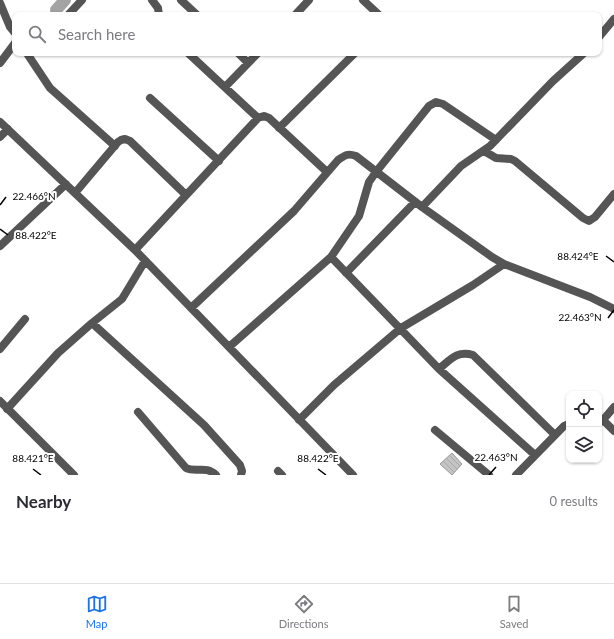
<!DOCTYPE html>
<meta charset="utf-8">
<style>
:root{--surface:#fff;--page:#f7f7f7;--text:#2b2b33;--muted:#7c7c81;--line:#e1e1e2;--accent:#1a73e8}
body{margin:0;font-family:Lato,sans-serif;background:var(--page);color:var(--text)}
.controls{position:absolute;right:12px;bottom:12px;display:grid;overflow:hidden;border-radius:8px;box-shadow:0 1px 3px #0004}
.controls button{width:36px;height:36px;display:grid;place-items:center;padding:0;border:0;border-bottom:1px solid var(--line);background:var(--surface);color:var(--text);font:20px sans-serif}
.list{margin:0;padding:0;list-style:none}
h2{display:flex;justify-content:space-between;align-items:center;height:52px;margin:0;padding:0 16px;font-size:17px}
h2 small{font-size:13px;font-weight:400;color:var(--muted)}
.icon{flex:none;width:22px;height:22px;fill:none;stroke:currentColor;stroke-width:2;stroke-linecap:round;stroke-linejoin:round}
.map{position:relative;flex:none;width:614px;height:475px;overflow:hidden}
.search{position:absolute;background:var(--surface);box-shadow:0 1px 3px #0004;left:12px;right:12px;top:12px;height:44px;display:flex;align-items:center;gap:10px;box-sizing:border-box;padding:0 14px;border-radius:8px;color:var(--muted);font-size:15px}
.sheet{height:108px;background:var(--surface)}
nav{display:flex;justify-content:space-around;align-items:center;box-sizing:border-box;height:56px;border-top:1px solid var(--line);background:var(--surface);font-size:11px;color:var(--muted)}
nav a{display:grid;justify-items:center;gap:2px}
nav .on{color:var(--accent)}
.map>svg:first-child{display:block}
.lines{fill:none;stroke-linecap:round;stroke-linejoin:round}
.canal{stroke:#a3a3a3;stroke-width:12}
.building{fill:url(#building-back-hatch);stroke:#999}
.minor{stroke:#555;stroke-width:8}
.ticks{fill:none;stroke:#000;stroke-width:1.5}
.ticks-label{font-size:10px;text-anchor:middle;fill:#000;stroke:#fff;stroke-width:4;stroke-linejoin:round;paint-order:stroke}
</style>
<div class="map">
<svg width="614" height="475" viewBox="0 0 614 475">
<defs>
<pattern id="building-back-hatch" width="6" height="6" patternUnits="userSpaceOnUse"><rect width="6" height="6" fill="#c4c4c4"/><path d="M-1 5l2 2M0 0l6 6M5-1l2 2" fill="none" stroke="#a7a7a7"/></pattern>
</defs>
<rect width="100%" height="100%" fill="#fff"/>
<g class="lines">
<path class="canal" d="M56 10 65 0"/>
</g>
<path class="building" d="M452 453 462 464 452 475 440 464Z"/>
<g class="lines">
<path class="minor" d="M152 0 158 8 159 15
M181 0 197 15
M363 0 379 15
M0 3 10 27 15 33
M68 15 82 0
M295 15 309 0
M599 37 614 19
M27 53 28 55 50 88 115 146
M188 53 258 118
M238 53 248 63
M0 63 15 43
M225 87 258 53
M150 98 219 161
M0 122 135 250 353 475
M279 128 355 53
M0 137 8 129
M484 151 496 158 511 159 515 161 583 218 589 221 595 217 614 194
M75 193 118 142 121 140 125 139 130 141 186 195
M422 207 461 166 490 146 553 81 584 53
M0 246 66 184
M135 250 258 118 264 116 269 118 327 172
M331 257 439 369 535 455
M346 273 415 202
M191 308 294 211 338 160C345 155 348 153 356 156L422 207 492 257 504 264 590 297 614 309
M92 323 204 425 240 465 242 471 241 475
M229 347 331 257 359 216 369 182 376 172 429 106 436 102 443 104 496 140
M0 349 25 319
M439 369C450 360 457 350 473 355L555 435
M0 401 74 475
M7 409 58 353 92 323 122 299 145 261
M138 412 186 468C196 473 206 465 216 475
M299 420 334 385 401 328 473 285 504 264
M603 420 614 431
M599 423 603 420 614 407
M435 430 489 475
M278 471 282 475
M516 475 564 426 569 424"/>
</g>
<path class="ticks" d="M0 205 6 197M0 229 8 235M606 256 614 262M608 318 614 310M33 469 41 475M318 469 326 475M489 475 496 467"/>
<g class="ticks-label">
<text x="34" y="200">22.466°N</text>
<text x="36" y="239">88.422°E</text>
<text x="578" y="260">88.424°E</text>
<text x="580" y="321">22.463°N</text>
<text x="496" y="461">22.463°N</text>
<text x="33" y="462">88.421°E</text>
<text x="318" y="462">88.422°E</text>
</g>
</svg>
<div class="controls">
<button><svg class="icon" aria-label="locate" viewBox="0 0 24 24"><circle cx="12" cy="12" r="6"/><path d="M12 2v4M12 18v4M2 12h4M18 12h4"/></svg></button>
<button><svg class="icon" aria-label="layers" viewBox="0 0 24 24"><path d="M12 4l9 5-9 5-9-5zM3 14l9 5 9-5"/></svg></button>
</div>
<div class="search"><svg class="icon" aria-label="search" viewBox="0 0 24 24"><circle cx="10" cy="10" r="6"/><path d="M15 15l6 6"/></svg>Search here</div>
</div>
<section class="sheet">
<h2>Nearby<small>0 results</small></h2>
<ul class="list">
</ul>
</section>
<nav>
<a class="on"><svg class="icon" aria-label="map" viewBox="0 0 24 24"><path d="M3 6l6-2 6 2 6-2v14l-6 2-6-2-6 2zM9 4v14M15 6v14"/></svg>Map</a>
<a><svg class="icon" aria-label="directions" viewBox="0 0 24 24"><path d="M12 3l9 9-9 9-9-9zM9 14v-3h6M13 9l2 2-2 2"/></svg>Directions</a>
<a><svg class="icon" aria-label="saved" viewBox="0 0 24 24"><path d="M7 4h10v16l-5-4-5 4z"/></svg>Saved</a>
</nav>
